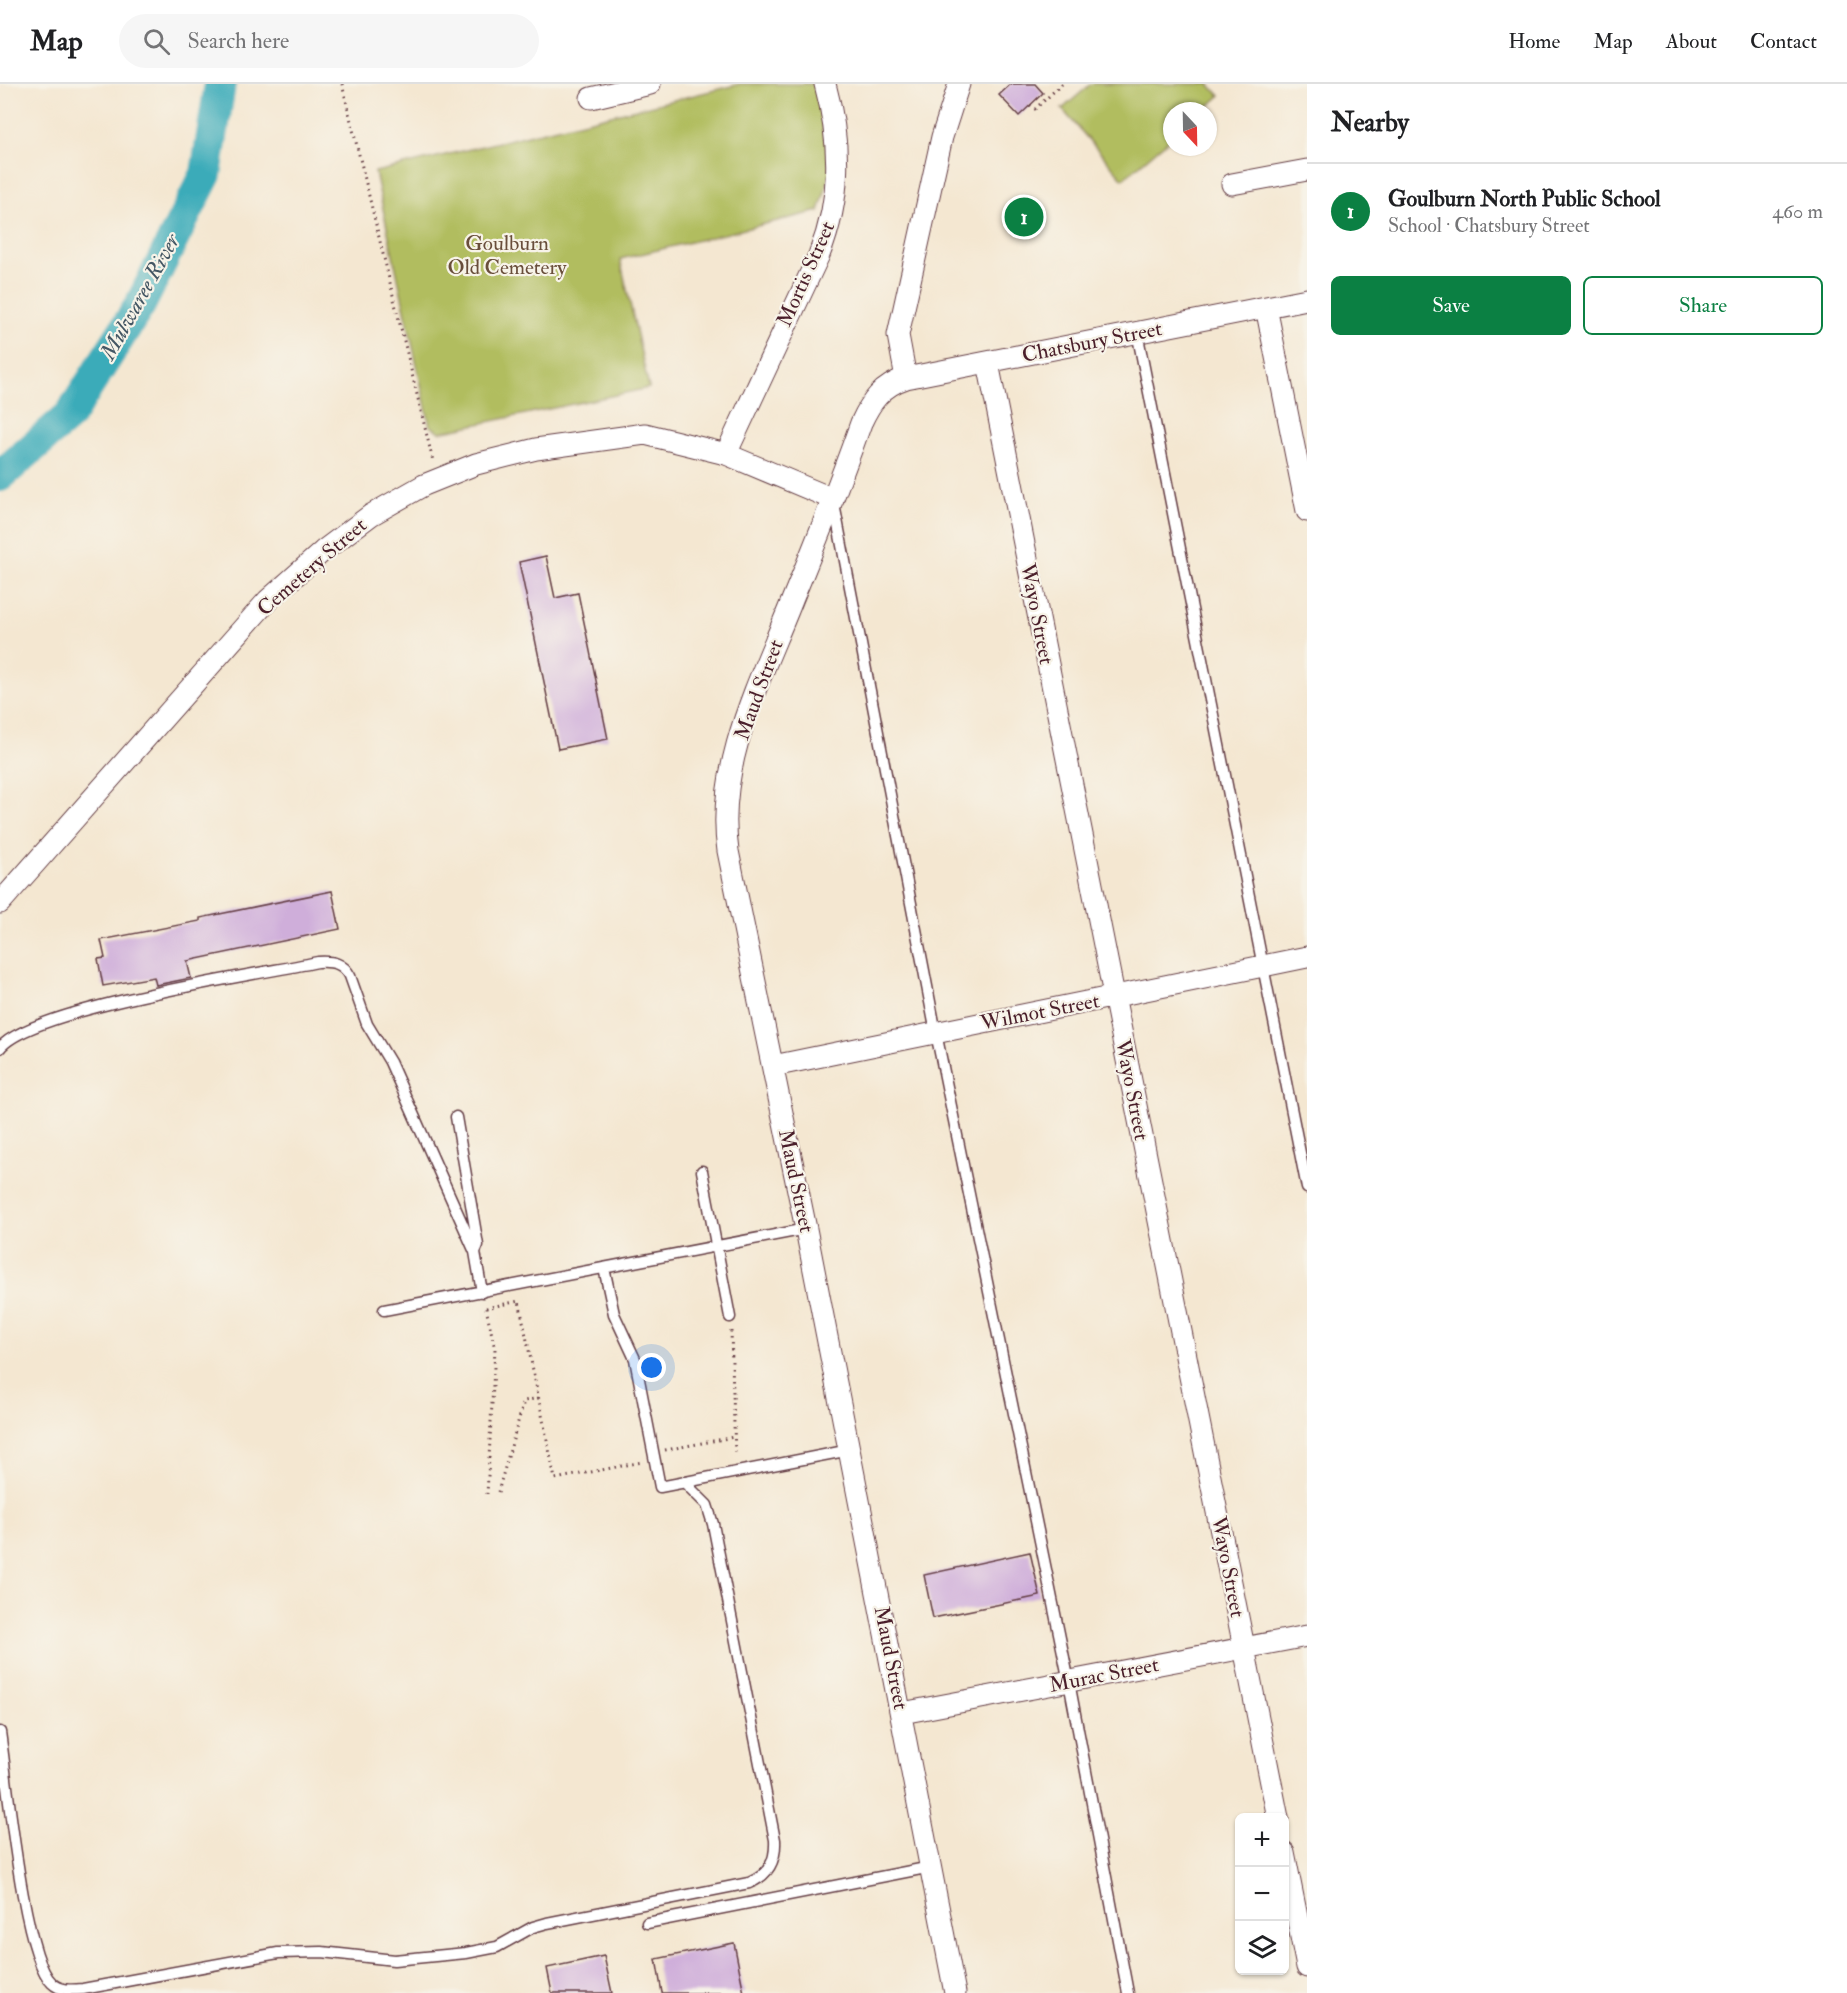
<!DOCTYPE html>
<meta charset="utf-8">
<style>
:root{--surface:#fff;--page:#f6f6f6;--text:#202124;--muted:#757577;--line:#e0e0e0;--accent:#0b8043}
body{margin:0;font-family:"IM FELL Double Pica",serif;background:var(--page);color:var(--text)}
.controls{position:absolute;right:18px;bottom:18px;display:grid;overflow:hidden;border-radius:9px;box-shadow:0 2px 4px #0004}
.controls button{width:54px;height:54px;display:grid;place-items:center;padding:0;border:0;border-bottom:2px solid var(--line);background:var(--surface);color:var(--text);font:30px sans-serif}
.compass{position:absolute;left:1163px;top:18px;width:54px;height:54px;border-radius:50%;background:var(--surface);box-shadow:0 2px 4px #0004;rotate:158deg}
.you{position:absolute;left:652px;top:1284px;width:21px;height:21px;margin:-15px;border:4px solid #fff;border-radius:50%;background:#1a73e8;box-shadow:0 0 0 9px #1a73e833}
.badge{display:grid;place-items:center;width:39px;height:39px;border-radius:50%;background:var(--accent);color:#fff;font-size:20px;font-weight:700}
.pin{position:absolute;translate:-50% -50%;border:3px solid #fff;box-shadow:0 2px 6px #0006}
.list{margin:0;padding:0;list-style:none}
h2{display:flex;justify-content:space-between;align-items:center;height:78px;margin:0;padding:0 24px;font-size:26px}
h2 small{font-size:20px;font-weight:400;color:var(--muted)}
.list li{display:grid;grid-template-columns:39px 1fr auto;gap:18px;align-items:center;box-sizing:border-box;height:96px;padding:0 24px;border-top:2px solid var(--line)}
.list b{display:block;font-size:22px;white-space:nowrap}
.list p{margin:0;font-size:20px;white-space:nowrap;color:var(--muted)}
.list em{font-size:20px;font-style:normal;color:var(--muted)}
.actions{display:flex;gap:12px;padding:18px 24px}
.actions a{flex:1;padding:14px 0;border:2px solid var(--accent);border-radius:9px;text-align:center;font-size:21px;color:var(--accent)}
.actions .main{background:var(--accent);color:#fff}
.icon{flex:none;width:33px;height:33px;fill:none;stroke:currentColor;stroke-width:2;stroke-linecap:round;stroke-linejoin:round}
.map{position:relative;flex:none;width:1307px;height:1909px;overflow:hidden}
header{display:flex;align-items:center;gap:36px;box-sizing:border-box;height:84px;padding:0 30px;background:var(--surface);border-bottom:2px solid var(--line)}
header strong{font-size:28px}
nav{display:flex;gap:33px;margin-inline-start:auto;font-size:21px}
.search{width:420px;height:54px;background:var(--page);display:flex;align-items:center;gap:15px;box-sizing:border-box;padding:0 21px;border-radius:33px;color:var(--muted);font-size:22px}
main{display:flex}
aside{flex:1;background:var(--surface)}
.map>svg:first-child{display:block}
.green{fill:#b1bd5f;stroke:#7e6e45;stroke-width:1.5}
.lines{fill:none;stroke-linecap:round;stroke-linejoin:round}
.river{stroke:#3babb9;stroke-width:32}
.building{fill:#cfaeda}
.lane-casing{stroke:#643d44;stroke-width:13}
.street-casing{stroke:#643d44;stroke-width:23}
.path{stroke:#643d44;stroke-width:3;stroke-dasharray:1.5 4.5;stroke-linecap:butt}
.lane{stroke:#fff;stroke-width:10}
.street{stroke:#fff;stroke-width:21}
.labels{text-anchor:middle;dominant-baseline:central;stroke-width:4.5;stroke-linejoin:round;paint-order:stroke}
.park-label{font-size:21px;fill:#694e3b;stroke:#f7f3e8}
.street-label{font-size:21px;fill:#4a1f2b;stroke:#f7f3e8}
.water-label{font-size:22px;font-style:italic;fill:#445764;stroke:#f7f3e8}
</style>
<header>
<strong>Map</strong>
<div class="search"><svg class="icon" aria-label="search" viewBox="0 0 24 24"><circle cx="10" cy="10" r="6"/><path d="M15 15l6 6"/></svg>Search here</div>
<nav><a>Home</a><a>Map</a><a>About</a><a>Contact</a></nav>
</header>
<main>
<div class="map">
<svg width="1307" height="1909" viewBox="0 0 1307 1909">
<rect width="100%" height="100%" fill="#f7f3e8"/>
<filter id="ink" filterUnits="userSpaceOnUse"><feTurbulence type="fractalNoise" baseFrequency=".0167" numOctaves="2"/><feDisplacementMap in="SourceGraphic" scale="12" xChannelSelector="R" yChannelSelector="G"/><feConvolveMatrix kernelMatrix="1 2 1 2 8 2 1 2 1" color-interpolation-filters="sRGB"/></filter>
<filter id="wash" filterUnits="userSpaceOnUse"><feTurbulence type="fractalNoise" baseFrequency=".008" numOctaves="4" result="noise"/><feDisplacementMap in="SourceGraphic" scale="24" xChannelSelector="R" yChannelSelector="G"/><feGaussianBlur stdDeviation="1.35" result="paint"/><feColorMatrix in="noise" values="0 0 0 0 0 0 0 0 0 0 0 0 0 0 0 0 0 1.4 0 .05"/><feComposite in="paint" operator="in"/></filter>
<g filter="url(#wash)">
<rect width="100%" height="100%" fill="#f4e7d1"/>
<path class="green" d="M740 0H815L831 88 819 127 620 175 649 304 440 348 430 342 375 88Z
M1091 0H1209L1220 12 1203 27H1172V53L1123 95 1062 25Z"/>
<g class="lines">
<path class="river" d="M0 392 70 331 140 221 206 90 220 0"/>
</g>
<g id="blocks">
<path class="building" d="M1011 0H1035L1043 9 1019 32 999 11Z
M546 472 555 514 578 509 608 655 558 665 519 478Z
M332 807 340 845 187 877 191 894 156 901 154 893 103 902 98 875 105 874 101 856 200 837V834Z
M1030 1468 1040 1512 933 1534 924 1491Z
M734 1859 744 1909H662L656 1875Z
M604 1872 612 1909H552L547 1884Z"/>
</g>
</g>
<g filter="url(#ink)">
<use href="#blocks" fill-opacity="0" stroke="#643d44" stroke-width="1.5"/>
<g class="lines">
<defs>
<path id="lane" d="M1137 248 1307 1104
M834 420 936 949 1069 1598 1128 1909
M0 964C31 924 260 890 318 878 333 877 343 879 350 892L367 940 390 978 475 1168
M456 1033 478 1161 475 1168 482 1208
M702 1087 730 1233
M604 1184 614 1230 635 1275 660 1403 850 1366
M384 1226 806 1145
M0 1648C7 1694 23 1873 52 1899 60 1907 72 1906 83 1905L278 1869 322 1868 394 1876 466 1869 497 1863 533 1843 547 1839 749 1799C769 1791 776 1777 775 1756L713 1440 707 1421 684 1398
M647 1839 931 1783"/>
<path id="street" d="M591 14 650 0
M1232 100 1307 86
M1266 223 1307 427
M988 279 1278 1734
M906 294 898 251 942 53 959 0
M726 370 819 171C842 113 841 59 825 0
M0 819 268 516 323 467 371 431 424 401 476 380 536 365 645 350 726 370 833 415
M773 982 1307 873
M902 1629 1307 1552
M1284 1768 1307 1883
M955 1909 806 1145 728 767C715 680 762 593 793 514 817 456 840 398 861 339 871 317 882 302 906 294L1307 215"/>
</defs>
<use href="#lane" class="lane-casing"/>
<use href="#street" class="street-casing"/>
<path class="path" d="M342 0 433 377
M1030 21 1035 25 1062 0
M486 1224 519 1217 555 1395 642 1378
M486 1224 495 1265 487 1410
M731 1247 735 1371
M665 1366 734 1353
M498 1408 524 1317 539 1314"/>
<use href="#lane" class="lane"/>
<use href="#street" class="street"/>
</g>
</g>
<g class="labels">
<g class="park-label">
<text x="507" y="159">Goulburn<tspan x="507" dy="24">Old Cemetery</tspan></text>
</g>
<g class="street-label">
<text transform="translate(806 190) rotate(-66)">Mortis Street</text>
<text transform="translate(1092 258) rotate(-11)">Chatsbury Street</text>
<text transform="translate(312 483) rotate(-41)">Cemetery Street</text>
<text transform="translate(1037 530) rotate(79)">Wayo Street</text>
<text transform="translate(759 606) rotate(-70)">Maud Street</text>
<text transform="translate(1040 928) rotate(-11)">Wilmot Street</text>
<text transform="translate(1132 1006) rotate(79)">Wayo Street</text>
<text transform="translate(796 1097) rotate(78)">Maud Street</text>
<text transform="translate(1228 1483) rotate(79)">Wayo Street</text>
<text transform="translate(891 1574) rotate(79)">Maud Street</text>
<text transform="translate(1104 1591) rotate(-11)">Murac Street</text>
</g>
<g class="water-label">
<text transform="translate(140 213) rotate(-61)">Mulwaree River</text>
</g>
</g>
</svg>
<div class="controls">
<button>+</button>
<button>−</button>
<button><svg class="icon" aria-label="layers" viewBox="0 0 24 24"><path d="M12 4l9 5-9 5-9-5zM3 14l9 5 9-5"/></svg></button>
</div>
<svg class="compass" viewBox="-18 -18 36 36"><path d="M0-13l5 13h-10z" fill="#e53935"/><path d="M0 13l5-13h-10z" fill="#757577"/></svg>
<div class="you"></div>
<div class="pin badge" style="left:1024px;top:133px">1</div>
</div>
<aside>
<h2>Nearby<small></small></h2>
<ul class="list">
<li><span class="badge">1</span><div><b>Goulburn North Public School</b><p>School · Chatsbury Street</p></div><em>460 m</em></li>
</ul>
<div class="actions"><a class="main">Save</a><a>Share</a></div>
</aside>
</main>
